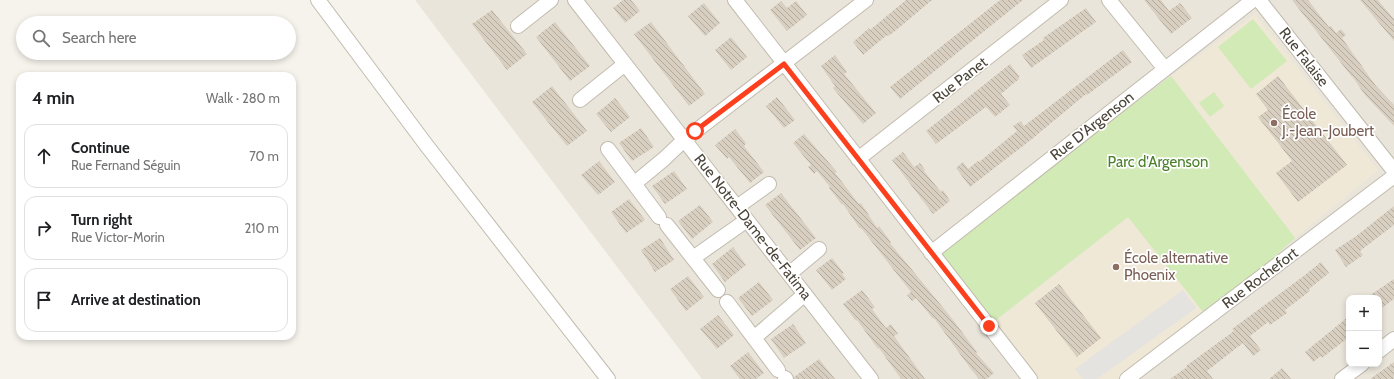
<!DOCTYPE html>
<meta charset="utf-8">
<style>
:root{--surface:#fff;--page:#f2f2f2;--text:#202124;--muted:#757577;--line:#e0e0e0}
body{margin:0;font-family:Cabin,sans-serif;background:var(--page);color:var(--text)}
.controls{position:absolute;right:12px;bottom:12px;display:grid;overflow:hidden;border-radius:8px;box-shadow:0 2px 6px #0003}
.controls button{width:36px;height:36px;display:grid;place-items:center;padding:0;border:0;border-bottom:1px solid var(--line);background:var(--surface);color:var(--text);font:20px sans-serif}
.stop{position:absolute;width:12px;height:12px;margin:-9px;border:3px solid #fc3f1d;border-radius:50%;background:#fff}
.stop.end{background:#fc3f1d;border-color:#fff;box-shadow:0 1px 4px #0008}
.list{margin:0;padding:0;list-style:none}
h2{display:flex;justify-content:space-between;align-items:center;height:52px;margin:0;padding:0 16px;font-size:17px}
h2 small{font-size:13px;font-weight:400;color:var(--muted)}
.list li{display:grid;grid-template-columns:26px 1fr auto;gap:12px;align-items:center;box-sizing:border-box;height:64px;margin:0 8px 8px;padding:0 8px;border:1px solid var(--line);border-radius:12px}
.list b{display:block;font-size:15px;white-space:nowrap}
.list p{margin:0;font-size:13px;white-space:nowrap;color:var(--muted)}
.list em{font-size:13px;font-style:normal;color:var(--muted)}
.icon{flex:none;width:22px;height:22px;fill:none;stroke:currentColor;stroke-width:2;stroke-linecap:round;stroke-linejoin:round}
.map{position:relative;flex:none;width:1394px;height:379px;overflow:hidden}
.search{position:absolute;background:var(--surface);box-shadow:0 2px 6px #0003;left:16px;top:16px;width:280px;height:44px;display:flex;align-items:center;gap:10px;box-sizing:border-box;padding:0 14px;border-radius:22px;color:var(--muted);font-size:15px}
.panel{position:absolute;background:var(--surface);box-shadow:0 2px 6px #0003;left:16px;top:72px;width:280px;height:268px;border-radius:12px}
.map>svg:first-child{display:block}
.residential{fill:#eae5da;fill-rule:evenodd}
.education{fill:#efe8d6}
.green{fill:#d2eab5}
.parking{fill:#e5e3e0}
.building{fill:url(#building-back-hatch)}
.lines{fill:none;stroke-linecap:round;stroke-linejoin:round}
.minor-casing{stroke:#c2bbae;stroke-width:16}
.minor{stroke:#fff;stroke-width:14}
.route{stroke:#fc3f1d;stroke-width:5}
.education-dot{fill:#8d6e63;stroke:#fff;stroke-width:1.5}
.labels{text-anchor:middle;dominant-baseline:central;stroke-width:3.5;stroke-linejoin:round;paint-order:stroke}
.street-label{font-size:15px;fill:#4b4439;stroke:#fff}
.education-label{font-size:15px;fill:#785e54;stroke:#fff;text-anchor:start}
.park-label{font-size:15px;fill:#4a7f2a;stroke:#fff}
</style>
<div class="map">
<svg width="1394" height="379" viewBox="0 0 1394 379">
<defs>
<pattern id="building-back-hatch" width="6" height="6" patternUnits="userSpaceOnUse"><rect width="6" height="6" fill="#d8cfc1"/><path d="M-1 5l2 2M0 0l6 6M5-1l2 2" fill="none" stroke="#b1aa9e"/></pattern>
</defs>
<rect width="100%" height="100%" fill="#f6f3ec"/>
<path class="residential" d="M415 0H1394V379H702ZM1349 298H1379V364H1349Z"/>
<path class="education" d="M1255 14 1378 170 1295 238 1171 76Z
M1128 217 1207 317 1126 379H1030L989 326Z"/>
<path class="green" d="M1253 19 1287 61 1251 89 1218 47Z
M1171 76 1295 238 1207 317 1128 217 992 323 933 253Z
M1214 92 1224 106 1210 117 1199 103Z"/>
<path class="parking" d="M1183 290 1196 308 1097 379H1083L1075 369Z"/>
<path class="building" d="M623 0H631L640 11 625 23 613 8Z
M906 0H932L894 32 888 36 887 35 863 55 853 42 869 28 870 30Z
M1000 0H1023L900 99 890 87Z
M1144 0H1161L1169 11 1180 3 1192 18 1171 34Z
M1292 0H1308L1329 27 1331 26 1336 33 1341 29 1346 35 1342 38 1376 86 1394 105V126L1365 95 1352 76V77Z
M1360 0H1378L1394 19V41Z
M781 1 787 8 796 1 807 15 787 31 770 10Z
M704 3 720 23 705 36 688 16Z
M1086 8 1096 22 1031 68 1022 55 1044 40 1043 38Z
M492 10 527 54 507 70 472 24Z
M555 22 590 66 570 81 536 37Z
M651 22 705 94 689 106 634 34Z
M731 37 747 57 731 70 715 50Z
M1123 50 1132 62 1087 95 1086 94 1032 139 970 187 956 168 963 162 968 169 978 161 979 162 1017 131 1013 126 1021 121 1024 126Z
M835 55 847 72 844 74 876 113 863 124 833 88 835 86 821 66Z
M1010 64 1019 76V79L1001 94 1010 105 995 117 986 107 936 144 926 131Z
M1278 76 1347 165 1298 202 1276 173 1292 161 1258 117 1268 110 1256 94Z
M552 86 587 131 567 146 532 102Z
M777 97 795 120 784 128 766 106Z
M615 98 630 117 611 132 596 114Z
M641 128 654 147 632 161 619 143Z
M735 129 746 143 744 146 764 172 750 183 729 157 727 159 715 145Z
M804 134 837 172 835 173 859 204 861 203 877 228 879 226 891 242 890 243 950 316 977 352 976 353 994 373 987 379H979L970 368 934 318 933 319 916 298 912 301 907 295 911 292 861 228 860 229 843 204 842 205 829 188 830 187 817 171 814 174 808 167 811 165 793 143Z
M903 152 914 167 920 163 925 170 924 171 941 192 943 190 950 201 933 214 892 160Z
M599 161 615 182 598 195 581 175Z
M674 171 687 189 665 204 652 186Z
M781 193 816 238 800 250 765 205Z
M629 199 645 220 626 233 611 212Z
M700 205 713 222 692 239 678 221Z
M1394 206V225L1360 251 1363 255 1346 267 1335 250 1355 237Z
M660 238 674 260 655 272 641 250Z
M733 247 746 265 725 282 712 264Z
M832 258 844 273 842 274 846 279 832 290 816 270Z
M1321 262 1329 273 1309 289 1310 291 1285 310 1287 313 1270 325 1268 322 1250 336 1261 350 1253 356 1243 343 1207 371 1213 379H1170L1187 367 1186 366 1234 331 1232 329 1305 275Z
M688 276 704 297 686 311 670 289Z
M1394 279V299L1379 310V298H1366Z
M759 282 773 300 752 316 738 298Z
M1059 284 1101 338 1077 357 1035 303Z
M862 290 875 307 872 309 886 328 891 324 898 334 894 336 925 379H901L879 348 878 349 857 320 856 321 843 304Z
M718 315 734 335 717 349 700 329Z
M1349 316V337L1322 358 1321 356 1313 362 1305 352Z
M793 324 806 343 784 358 771 339Z
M748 352 764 373 756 379H740L730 366Z
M819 359 835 379H794V377Z
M1394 362V379H1370Z
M1282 368 1291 379H1269Z"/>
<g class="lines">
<defs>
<path id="minor" d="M318 0 427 146 608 379
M575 0 871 379
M735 0 1030 379
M1109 0 1165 69
M1259 0 1394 171
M518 26 551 0
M580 100 625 64
M608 149 659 217
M858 159 1061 0
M635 183 664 159 684 140 866 0
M737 207 769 184
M667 225 718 290
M931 253 1253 0
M693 258 747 220
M789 274 819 249
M727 302 778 370
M754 338 805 294
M1379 351 1394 339
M785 378 786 379
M1127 379 1394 176
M1342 379 1362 364"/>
</defs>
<use href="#minor" class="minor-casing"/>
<use href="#minor" class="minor"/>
</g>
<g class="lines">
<path class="route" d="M695 131 784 64 989 326"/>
</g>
<g class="education-dot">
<circle cx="1274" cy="123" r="4"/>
<circle cx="1116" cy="267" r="4"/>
</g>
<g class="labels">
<g class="street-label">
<text transform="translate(1304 57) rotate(52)">Rue Falaise</text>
<text transform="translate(960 80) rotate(-38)">Rue Panet</text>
<text transform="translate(1092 126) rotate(-38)">Rue D'Argenson</text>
<text transform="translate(753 227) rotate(52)">Rue Notre-Dame-de-Fatima</text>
<text transform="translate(1260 278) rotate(-37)">Rue Rochefort</text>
</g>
<g class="education-label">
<text x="1282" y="114">École<tspan x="1282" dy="17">J.-Jean-Joubert</tspan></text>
<text x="1124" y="258">École alternative<tspan x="1124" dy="17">Phoenix</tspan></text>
</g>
<g class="park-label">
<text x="1158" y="162">Parc d'Argenson</text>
</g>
</g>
</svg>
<div class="controls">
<button>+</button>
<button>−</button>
</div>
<div class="stop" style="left:695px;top:131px"></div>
<div class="stop end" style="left:989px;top:326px"></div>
<div class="search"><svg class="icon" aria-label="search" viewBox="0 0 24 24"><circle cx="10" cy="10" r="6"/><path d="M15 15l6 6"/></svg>Search here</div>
<section class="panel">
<h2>4 min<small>Walk · 280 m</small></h2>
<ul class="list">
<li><svg class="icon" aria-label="ahead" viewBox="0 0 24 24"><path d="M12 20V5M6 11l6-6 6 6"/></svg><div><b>Continue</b><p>Rue Fernand Séguin</p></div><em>70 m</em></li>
<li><svg class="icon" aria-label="right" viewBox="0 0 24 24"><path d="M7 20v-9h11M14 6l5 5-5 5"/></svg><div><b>Turn right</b><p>Rue Victor-Morin</p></div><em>210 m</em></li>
<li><svg class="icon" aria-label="arrive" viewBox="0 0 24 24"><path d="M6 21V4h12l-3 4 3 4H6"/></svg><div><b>Arrive at destination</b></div></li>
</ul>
</section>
</div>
